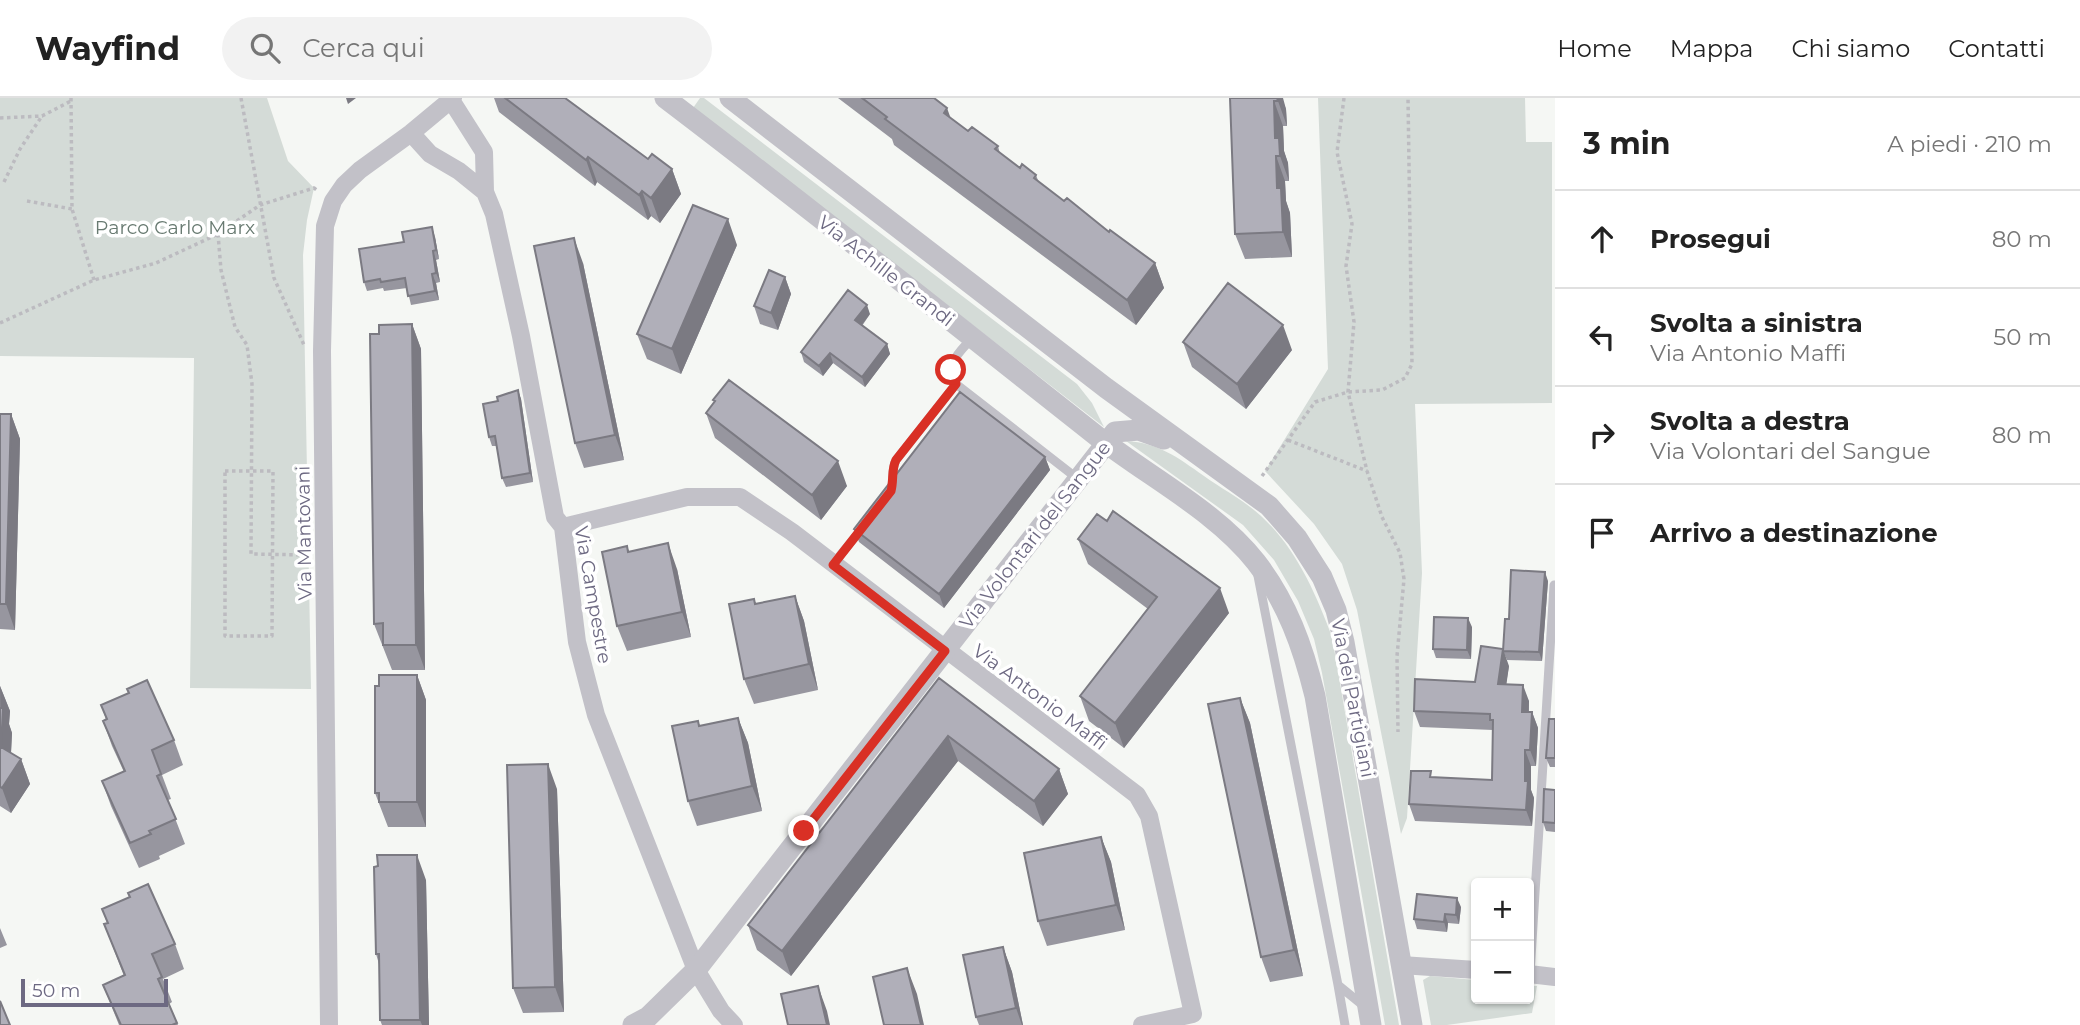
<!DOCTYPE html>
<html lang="it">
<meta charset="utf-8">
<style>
:root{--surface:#fff;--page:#f2f2f2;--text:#222;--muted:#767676;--line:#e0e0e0}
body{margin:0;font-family:Montserrat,sans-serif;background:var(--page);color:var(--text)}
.controls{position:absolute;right:21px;bottom:21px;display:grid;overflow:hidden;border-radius:7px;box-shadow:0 2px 5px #0004}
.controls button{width:63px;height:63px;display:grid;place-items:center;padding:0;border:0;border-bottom:2px solid var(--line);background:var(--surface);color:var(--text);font:35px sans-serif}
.scale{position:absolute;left:21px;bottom:18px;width:147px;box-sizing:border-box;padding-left:7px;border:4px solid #6d6982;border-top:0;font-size:19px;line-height:24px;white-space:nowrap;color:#6d6982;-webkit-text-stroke:5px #fff;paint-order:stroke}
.stop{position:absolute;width:21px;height:21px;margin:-16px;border:5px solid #d93025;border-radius:50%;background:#fff}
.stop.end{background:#d93025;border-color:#fff;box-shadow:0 2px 7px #0008}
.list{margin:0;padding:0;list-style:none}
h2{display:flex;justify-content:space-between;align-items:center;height:91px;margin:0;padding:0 28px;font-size:30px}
h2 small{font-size:23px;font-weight:400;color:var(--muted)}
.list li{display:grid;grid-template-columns:46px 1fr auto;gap:21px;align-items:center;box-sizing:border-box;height:98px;padding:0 28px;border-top:2px solid var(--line)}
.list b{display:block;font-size:26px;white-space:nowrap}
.list p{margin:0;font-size:23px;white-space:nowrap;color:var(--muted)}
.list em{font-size:23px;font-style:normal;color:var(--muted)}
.icon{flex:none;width:38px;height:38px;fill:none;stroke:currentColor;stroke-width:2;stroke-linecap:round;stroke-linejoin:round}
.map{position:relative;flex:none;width:1555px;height:927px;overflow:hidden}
header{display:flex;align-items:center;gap:42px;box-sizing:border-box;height:98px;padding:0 35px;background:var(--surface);border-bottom:2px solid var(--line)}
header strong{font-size:33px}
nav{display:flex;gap:38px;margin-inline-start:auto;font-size:24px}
.search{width:490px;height:63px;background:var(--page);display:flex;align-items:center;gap:18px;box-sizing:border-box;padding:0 24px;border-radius:38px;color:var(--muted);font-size:26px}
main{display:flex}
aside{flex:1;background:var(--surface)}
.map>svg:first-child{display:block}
.green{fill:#d4dbd7}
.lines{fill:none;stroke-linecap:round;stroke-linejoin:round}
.path{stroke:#bcbbc0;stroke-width:3.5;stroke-dasharray:3.5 3.5;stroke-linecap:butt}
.service{stroke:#c2c1c8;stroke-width:9}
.minor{stroke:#c2c1c8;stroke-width:18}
.tertiary{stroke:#c2c1c8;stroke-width:21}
.wall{fill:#97969f}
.shaded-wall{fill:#7b7a82}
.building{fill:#b0afb9;stroke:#7b7a82;stroke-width:2}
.route{stroke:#d93025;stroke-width:9}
.labels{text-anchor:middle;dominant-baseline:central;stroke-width:7;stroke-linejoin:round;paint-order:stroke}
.park-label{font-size:19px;fill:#687a71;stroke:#fff}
.street-label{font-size:19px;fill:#6d6982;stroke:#fff}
</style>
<header>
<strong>Wayfind</strong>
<div class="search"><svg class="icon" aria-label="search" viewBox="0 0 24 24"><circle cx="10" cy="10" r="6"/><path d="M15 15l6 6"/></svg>Cerca qui</div>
<nav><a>Home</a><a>Mappa</a><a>Chi siamo</a><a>Contatti</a></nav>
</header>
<main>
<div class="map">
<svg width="1555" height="927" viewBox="0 0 1555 927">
<rect width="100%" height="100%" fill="#f5f7f4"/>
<path class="green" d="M0 0H267L288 63 314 90 307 122 303 157 311 591 190 590 194 260 0 258Z
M700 0H704L1077 286 1092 305 1104 329 693 10Z
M1318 0H1525L1526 44H1552V305L1415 306 1422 475 1407 720 1401 736 1357 512 1342 466 1314 426 1265 373 1328 271Z
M1126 343C1159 345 1177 359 1204 378 1222 391 1245 403 1261 418 1296 450 1316 496 1332 539L1399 927H1385L1322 575 1314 541 1298 503 1274 462 1243 427Z
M1430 878 1476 882V901H1529V888H1537L1532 915 1447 927H1431L1423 882Z"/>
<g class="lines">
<path class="path" d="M71 0 72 111 94 182
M241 0 274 180 304 247
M1344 0 1337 54 1352 126 1346 168 1354 224 1348 294 1367 373 1382 419 1400 455 1404 481 1397 558 1398 634
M0 20 42 18 71 3
M4 84 20 51 42 18
M27 103 72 111
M218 136 221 172 235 229 247 247 252 286 251 456 308 457
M0 225 94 182 156 165 218 136 260 107 314 90 318 93
M1288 342 1367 373
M225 373H273L272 538H225Z
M1262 378 1315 304 1348 294 1382 292 1405 280 1412 266 1408 0"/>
<path class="service" d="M956 286C947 263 957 257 972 240
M891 391C894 381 891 372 896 362L956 286 1078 381
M833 466 864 428
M1258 478 1338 887 1365 909
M1530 876 1554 487
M1338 887 1345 927"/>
<path class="minor" d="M451 2 484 54 485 94 494 116 521 238 555 419 563 429 577 544 596 617 696 872 721 913 734 927
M411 35 430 56 459 73 485 94
M563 429 687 399H740L792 434 1137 697 1149 718 1193 916 1142 927
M1401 867 1476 872
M1529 876 1555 879
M329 927 322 253 325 128 333 103 344 87 360 72 411 35 453 0"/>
<path class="tertiary" d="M665 0C811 111 955 226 1098 339 1149 379 1216 413 1256 464 1287 504 1303 549 1315 598L1371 927
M730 0 1106 290 1269 408 1297 440 1322 479 1336 512 1344 544 1412 927
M633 927 648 919 696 872 1115 334 1139 332 1164 341"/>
</g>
<path class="wall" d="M494 0H565L648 61 672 71 681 96 660 125 651 118 648 122 597 84 595 88 499 14Z
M838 0H934L951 20 968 33 998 48 1000 56 1020 70 1036 77 1039 85 1064 103 1155 165 1164 190 1136 227 894 47 892 41Z
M1230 0 1283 4 1286 11 1287 28H1283L1284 53 1288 65 1289 83H1285L1286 103 1290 115 1292 159 1245 161 1235 136Z
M435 139 439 161 436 162 440 184 436 185 439 202 411 207 407 190 384 193 383 190 367 193 364 184Z
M737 147 681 276 647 261 637 236Z
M583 165 624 362 584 370 575 345Z
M785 179 791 196 778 232 760 226 754 208Z
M870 216 862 228 887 246 890 256 865 289 833 265 823 278 804 264 801 254Z
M412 226 421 251 425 572H392L374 526 379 236Z
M1183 244 1292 252 1246 311 1192 269Z
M518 292 521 301 533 384 506 389 502 380 497 348H492L489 339 498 303Z
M713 302 847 388 821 422 715 340 706 315 714 305Z
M0 316H11L20 341 15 532 0 531Z
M1045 359 1050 372 944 510 859 444 854 431Z
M1107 423 1229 515 1124 650 1089 623 1080 598 1148 511 1088 466 1078 441Z
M627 448 629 453 677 471 691 539 627 553 617 528Z
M1548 483 1542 563 1507 562 1503 553 1509 521Z
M795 498 804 523 818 592 754 606 744 581 754 501 756 506Z
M1472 529 1471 561 1436 560 1433 551Z
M1509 568 1506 586 1529 603V614H1532L1538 630 1536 668H1531V692L1534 700 1532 728 1415 723 1409 706 1433 680 1492 682 1493 632 1420 629 1414 613Z
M417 577 426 602V729H388L375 695 379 588Z
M939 580 1059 671 1068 696 1043 728 958 663 791 878 757 852 748 827Z
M0 588 10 613 9 626 12 635 11 655 21 661 30 686 11 715 0 708Z
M1240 600 1250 625 1303 878 1270 884 1261 859Z
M101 607 174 642 183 667 162 677 171 701 168 702 185 746 159 758 160 761 139 770 111 708 102 683 124 674 112 648 103 623 106 621Z
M738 620 748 645 762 713 697 728 688 703 698 623 699 628Z
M1555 621V669H1550L1546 660Z
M557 691 564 914 523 915 513 890Z
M1555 692V734L1546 733 1543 724Z
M1101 739 1111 764 1125 832 1047 848 1038 823Z
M426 782 429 927H382L380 922 379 866 376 856Z
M1461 809 1459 826 1448 825 1447 834 1417 831 1414 821Z
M102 811 175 846 184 871 163 881 172 904 169 906 178 927H119L103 887 124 878 104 826 107 825Z
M0 830 7 847 0 850Z
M1003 849 1012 874 1023 927H979L976 919Z"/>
<path class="shaded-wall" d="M346 0H356L348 6Z
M1277 0H1283L1286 11 1287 28 1278 3Z
M1274 3 1283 28 1284 53 1288 65 1289 83 1280 58 1275 40Z
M947 10 956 35 944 15Z
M1276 58 1285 83 1286 103 1290 115 1292 159 1283 134 1277 90Z
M588 59 597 84 595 88 586 62Z
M672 71 681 96 660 125 651 100Z
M642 93 651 118 648 122 639 97Z
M728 121 737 147 681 276 672 251Z
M432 129 435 139 439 161 436 152Z
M574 140 583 165 624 362 615 337Z
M433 153 436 162 440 184 436 175Z
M1155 165 1164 190 1136 227 1127 202Z
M432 176 436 185 439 202 435 193Z
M785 179 791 196 778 232 771 215Z
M867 207 870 216 858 232 855 222Z
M412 226 421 251 425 572 416 547Z
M1283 227 1292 252 1246 311 1237 286Z
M887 246 890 256 865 289 862 279Z
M830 255 833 265 823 278 819 268Z
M518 292 521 301 533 384 530 375Z
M11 316 20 341 15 532 6 506Z
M1045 359 1050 372 944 510 939 496Z
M838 363 847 388 821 422 812 397Z
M668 445 677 471 691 539 682 514Z
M1545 474 1548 483 1542 563 1539 554Z
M1220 490 1229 515 1124 650 1115 625Z
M795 498 804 523 818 592 809 566Z
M1468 520 1472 529 1471 561 1467 552Z
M1503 551 1509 568 1504 603 1498 586Z
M417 577 426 602V729L417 704Z
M1523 587 1529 603 1528 630 1522 614Z
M0 588 10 613 9 626 12 635 10 674 1 649Z
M1240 600 1250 625 1303 878 1294 852Z
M1532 614 1538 630 1536 668 1530 652Z
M738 620 748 645 762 713 752 688Z
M948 638 958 663 791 878 782 853Z
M1525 652 1531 668V692L1534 700 1532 728 1526 712 1525 683Z
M21 661 30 686 11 715 2 690Z
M548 666 557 691 564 914 555 889Z
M1059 671 1068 696 1043 728 1034 703Z
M1101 739 1111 764 1125 832 1116 807Z
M417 757 426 782 429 927H422L420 922Z
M1457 800 1461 809 1459 826 1456 817Z
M1445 816 1448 825 1447 834 1444 824Z
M1003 849 1012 874 1023 927H1022L1016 910Z
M907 870 917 896 924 927H921Z
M818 888 827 913 830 927H827Z"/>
<path class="building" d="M505 0H565L648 61 652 56 672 71 651 100 642 93 639 97 588 59 586 62Z
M862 0H934L947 10 944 15 968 33 972 29 998 48 995 51 1020 70 1022 66 1036 77 1034 80 1064 103 1067 100 1109 134 1110 132 1155 165 1127 202 885 21 887 19Z
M1230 0H1277L1278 3H1274L1275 40H1279L1280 58H1276L1277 90H1281L1283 134 1235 136Z
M693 107 728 121 672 251 637 236Z
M432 129 436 152 433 153 436 175 432 176 435 193 408 198 405 180 381 184 380 181 364 184 359 151 404 144 402 134Z
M574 140 615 337 575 345 534 148Z
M769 172 785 179 771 215 754 208Z
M1228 185 1283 227 1237 286 1183 244Z
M848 192 867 207 855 222 887 246 862 279 830 255 819 268 801 254Z
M412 226 416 547H383V525L374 526 370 236H379V227Z
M729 282 838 363 812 397 706 315 715 303 713 302Z
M518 292 530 375 502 380 495 338 489 339 483 306 498 303 497 299Z
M960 294 1045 359 939 496 854 431Z
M0 316H11L6 506H0Z
M1113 413 1220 490 1115 625 1080 598 1157 499 1078 441 1097 416 1107 423Z
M668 445 682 514 617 528 602 454 627 448 628 454Z
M1511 472 1545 474 1539 554 1503 553 1505 521H1509Z
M795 498 809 566 744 581 729 506 754 501 755 506Z
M1434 519 1468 520 1467 552 1433 551Z
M1481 548 1503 551 1498 586 1523 587 1522 614H1532L1530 652H1525V683H1528L1526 712 1409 706 1411 673H1431L1430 679 1492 682 1493 622H1490V616L1414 613 1415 581 1475 584Z
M379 577H417V704H379V695H375V588H379Z
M939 580 1059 671 1034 703 948 638 782 853 748 827Z
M147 582 174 642 152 652 161 676 157 678 176 721 149 733 151 736 130 745 102 683 125 673 103 623 107 621 101 607 129 595 127 591Z
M1240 600 1294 852 1261 859 1208 606Z
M0 610H3L1 649 21 661 2 690 0 689Z
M738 620 752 688 688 703 672 628 698 623 699 628Z
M1549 621H1555V660H1546Z
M548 666 555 889 513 890 507 667Z
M1544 691 1555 692V725L1543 724Z
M1101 739 1116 807 1038 823 1024 755Z
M377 757H417L420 922H380L379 856H376L374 769 378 768Z
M148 786 175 846 152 856 162 879 158 881 177 925 172 927H121L103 887 125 877 104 826 108 825 102 811 130 799 128 795Z
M1417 796 1457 800 1456 817 1445 816 1444 824 1414 821Z
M1003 849 1016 910 976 919 963 857Z
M907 870 921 927H884L873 879Z
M818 888 827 927H788L781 896Z
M0 903 10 927H0Z"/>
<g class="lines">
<path class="route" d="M804 733 945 553 833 467 891 393C894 382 891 372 896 362L956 286 951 272"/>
</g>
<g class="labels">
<g class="park-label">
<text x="175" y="129">Parco Carlo Marx</text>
</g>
<g class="street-label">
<text transform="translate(886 173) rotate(38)">Via Achille Grandi</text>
<text transform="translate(304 435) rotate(-91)">Via Mantovani</text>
<text transform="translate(1035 437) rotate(-52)">Via Volontari del Sangue</text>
<text transform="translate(593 497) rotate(80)">Via Campestre</text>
<text transform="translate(1040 599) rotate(37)">Via Antonio Maffi</text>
<text transform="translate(1353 600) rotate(79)">Via dei Partigiani</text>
</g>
</g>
</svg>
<div class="controls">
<button>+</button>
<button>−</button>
</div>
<div class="scale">50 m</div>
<div class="stop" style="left:951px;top:272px"></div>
<div class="stop end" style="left:804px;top:733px"></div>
</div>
<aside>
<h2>3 min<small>A piedi · 210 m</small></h2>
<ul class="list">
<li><svg class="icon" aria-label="ahead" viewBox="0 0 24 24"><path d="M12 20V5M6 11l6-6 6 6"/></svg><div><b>Prosegui</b></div><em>80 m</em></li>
<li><svg class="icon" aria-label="left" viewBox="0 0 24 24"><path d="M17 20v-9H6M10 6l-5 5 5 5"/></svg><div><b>Svolta a sinistra</b><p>Via Antonio Maffi</p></div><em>50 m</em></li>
<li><svg class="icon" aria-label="right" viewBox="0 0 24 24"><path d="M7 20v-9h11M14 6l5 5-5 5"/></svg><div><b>Svolta a destra</b><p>Via Volontari del Sangue</p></div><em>80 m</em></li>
<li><svg class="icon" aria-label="arrive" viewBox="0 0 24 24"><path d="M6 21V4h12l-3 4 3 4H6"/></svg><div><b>Arrivo a destinazione</b></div></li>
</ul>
</aside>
</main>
